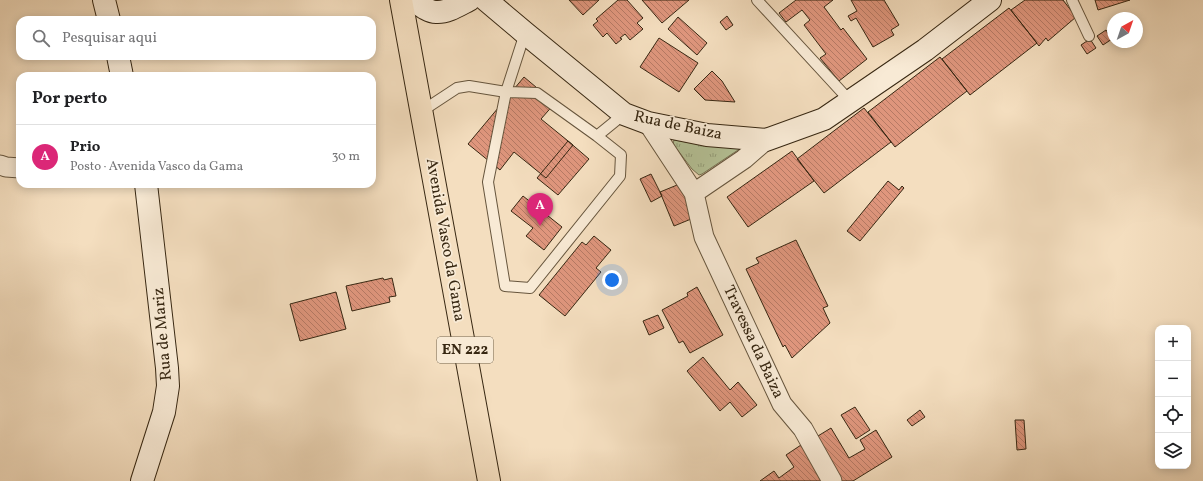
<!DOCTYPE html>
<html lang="pt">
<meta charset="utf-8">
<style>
:root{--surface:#fff;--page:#f6f6f6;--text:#202124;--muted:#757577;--line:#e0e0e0;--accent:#db2777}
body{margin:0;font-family:Vollkorn,serif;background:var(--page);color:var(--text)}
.controls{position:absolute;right:12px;bottom:12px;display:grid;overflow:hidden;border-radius:8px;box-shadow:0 2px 10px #0003}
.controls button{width:36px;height:36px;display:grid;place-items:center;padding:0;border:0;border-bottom:1px solid var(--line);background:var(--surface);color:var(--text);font:20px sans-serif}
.compass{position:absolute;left:1107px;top:12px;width:36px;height:36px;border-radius:50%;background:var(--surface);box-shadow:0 2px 10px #0003;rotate:40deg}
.you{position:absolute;left:612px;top:280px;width:14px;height:14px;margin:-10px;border:3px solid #fff;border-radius:50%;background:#1a73e8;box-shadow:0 0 0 6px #1a73e833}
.badge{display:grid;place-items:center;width:26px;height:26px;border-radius:50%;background:var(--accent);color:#fff;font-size:13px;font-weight:700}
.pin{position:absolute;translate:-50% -33px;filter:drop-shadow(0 1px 2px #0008)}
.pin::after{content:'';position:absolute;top:21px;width:14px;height:12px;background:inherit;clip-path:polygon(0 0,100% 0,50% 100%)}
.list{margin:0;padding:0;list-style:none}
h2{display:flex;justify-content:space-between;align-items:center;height:52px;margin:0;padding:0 16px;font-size:17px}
h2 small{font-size:13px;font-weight:400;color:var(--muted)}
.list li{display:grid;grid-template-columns:26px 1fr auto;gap:12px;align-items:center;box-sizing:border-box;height:64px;padding:0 16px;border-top:1px solid var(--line)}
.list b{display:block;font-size:15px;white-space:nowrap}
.list p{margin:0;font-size:13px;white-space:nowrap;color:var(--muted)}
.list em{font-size:13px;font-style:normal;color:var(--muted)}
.icon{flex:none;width:22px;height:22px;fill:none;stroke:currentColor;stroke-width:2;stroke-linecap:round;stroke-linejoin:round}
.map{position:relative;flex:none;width:1203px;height:481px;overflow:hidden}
.search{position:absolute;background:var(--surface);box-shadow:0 2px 10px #0003;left:16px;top:16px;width:360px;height:44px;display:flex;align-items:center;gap:10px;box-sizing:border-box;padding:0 14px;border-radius:12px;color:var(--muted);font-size:15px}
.panel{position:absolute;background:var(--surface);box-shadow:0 2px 10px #0003;left:16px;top:72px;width:360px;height:116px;border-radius:12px}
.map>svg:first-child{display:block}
.grass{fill:url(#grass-tufts);stroke:#767454}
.building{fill:url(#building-back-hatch);stroke:#372712}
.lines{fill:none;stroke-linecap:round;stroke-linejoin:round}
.lane-casing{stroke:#66553d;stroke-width:12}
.street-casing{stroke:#66553d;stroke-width:21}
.secondary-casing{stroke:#372712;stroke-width:24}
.primary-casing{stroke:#372712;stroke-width:24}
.lane{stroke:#f8ead5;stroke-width:10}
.street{stroke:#f8ead5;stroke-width:19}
.secondary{stroke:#f8ead5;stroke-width:22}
.primary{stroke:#f4debf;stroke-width:22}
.labels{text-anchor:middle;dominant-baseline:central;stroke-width:3.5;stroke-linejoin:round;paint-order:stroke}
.shield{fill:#f8ead5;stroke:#71624c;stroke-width:1}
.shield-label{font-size:15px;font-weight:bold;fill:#372712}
.street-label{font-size:16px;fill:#372712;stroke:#f8ead5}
</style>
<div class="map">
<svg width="1203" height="481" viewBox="0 0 1203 481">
<defs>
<pattern id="grass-tufts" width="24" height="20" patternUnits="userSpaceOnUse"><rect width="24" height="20" fill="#b5c297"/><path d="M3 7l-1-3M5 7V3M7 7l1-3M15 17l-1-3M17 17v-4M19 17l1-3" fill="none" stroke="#949e7a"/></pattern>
<pattern id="building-back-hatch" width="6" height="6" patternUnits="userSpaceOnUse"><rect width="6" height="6" fill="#df967d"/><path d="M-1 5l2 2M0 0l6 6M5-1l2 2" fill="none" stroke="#b67a65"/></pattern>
</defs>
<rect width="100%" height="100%" fill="#f4debf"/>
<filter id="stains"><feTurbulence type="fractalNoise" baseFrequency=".005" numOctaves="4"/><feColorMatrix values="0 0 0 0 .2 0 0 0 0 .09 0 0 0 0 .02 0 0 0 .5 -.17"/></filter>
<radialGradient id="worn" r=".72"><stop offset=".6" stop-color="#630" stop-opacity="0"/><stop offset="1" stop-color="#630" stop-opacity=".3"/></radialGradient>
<path class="grass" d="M674 140 705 145 741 148 702 174 699 175 692 169 673 144Z"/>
<path class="building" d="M569 0H599L583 15Z
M618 0H627L643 18 637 23 643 29 630 40 625 34 620 38 622 39 616 44 607 33 603 37 593 25 598 21 596 19Z
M642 0H689L662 23Z
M796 0H833L824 7 841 30 843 28 867 59 839 81 820 58 826 54 804 25 810 20 802 10 786 22 779 13Z
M851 0H884L899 25 891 30 894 35 873 47 856 18 851 21 848 16 857 11Z
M1025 0H1063L1076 17 1048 41 1046 38 1039 46 1011 10Z
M1095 0H1130L1098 10Z
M1009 8 1037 43 970 95 942 59Z
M727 16 733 25 726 30 720 22Z
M678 17 707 43 697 55 668 29Z
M1106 30 1112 39 1103 45 1097 36Z
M659 38 698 63 679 92 640 67Z
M1090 39 1096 48 1087 54 1081 45Z
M940 57 967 91 895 147 868 112Z
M712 71 722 81 735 102 705 100 694 89Z
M524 77 555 103 541 119 573 145 546 178 514 152 500 170 468 144Z
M864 108 891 142 824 193 797 159Z
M568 141 589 159 558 195 537 178Z
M792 151 814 181 748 227 727 197Z
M651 174 662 196 651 202 640 179Z
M888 181 899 190 902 186 904 188 860 241 847 231Z
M682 183 696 217 674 226 660 192Z
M523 196 562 227 544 250 526 236 533 228 511 211Z
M594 236 611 250 596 268 601 272 565 316 539 295 582 242 586 245Z
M796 240 828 306 823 308 830 323 792 358 785 345 783 347 746 269 759 263 756 258Z
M383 278 384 280 392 278 396 296 389 297 390 302 352 311 346 286Z
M697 287 723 335 690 353 683 341 679 343 662 310 688 296 687 293Z
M336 292 346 329 300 341 290 304Z
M658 315 664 328 649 335 643 321Z
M703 357 730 390 738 382 757 405 742 417 730 402 720 411 687 371Z
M855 407 870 430 856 439 841 415Z
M920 410 925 417 912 426 907 420Z
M1015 420H1024L1026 449 1017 450Z
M831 428 849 458 865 449 860 440 876 430 892 457 853 481H838L813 439Z
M801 445 827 481H760L774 471 779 478 794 467 786 455Z"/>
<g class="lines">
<defs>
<path id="lane" d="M757 0 850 101
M1072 0 1089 36
M525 33 506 92 488 182 505 286 530 288 620 176 621 155 597 136
M422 111 457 88 469 86 506 92 537 93 597 136 624 114"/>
<path id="street" d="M648 123 694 193 704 237 782 404 803 429 832 481
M0 165 6 167 20 168
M694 193 744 159 766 140"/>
<path id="secondary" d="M104 0 109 20
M413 0C419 4 428 12 436 12 447 13 459 5 469 0
M486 0 525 33 624 114 648 123 707 135 766 140 824 119 925 50 990 0
M118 56 122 76
M142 481 164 412 168 386 167 368 146 184"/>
<path id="primary" d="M401 0 489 481"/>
</defs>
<use href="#lane" class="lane-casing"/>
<use href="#street" class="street-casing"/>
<use href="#secondary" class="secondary-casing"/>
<use href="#primary" class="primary-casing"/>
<use href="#lane" class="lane"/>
<use href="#street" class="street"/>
<use href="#secondary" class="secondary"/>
<use href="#primary" class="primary"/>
</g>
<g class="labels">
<rect class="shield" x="437" y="337" width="56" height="26" rx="3"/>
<g class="shield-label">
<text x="465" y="350">EN 222</text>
</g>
<g class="street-label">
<text transform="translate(678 126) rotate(12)">Rua de Baiza</text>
<text transform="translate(445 240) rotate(80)">Avenida Vasco da Gama</text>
<text transform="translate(163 334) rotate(-95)">Rua de Mariz</text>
<text transform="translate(753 342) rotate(65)">Travessa da Baiza</text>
</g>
</g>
<rect width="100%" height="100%" filter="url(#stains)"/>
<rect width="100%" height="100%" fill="url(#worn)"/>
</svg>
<div class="controls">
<button>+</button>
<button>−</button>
<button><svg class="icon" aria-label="locate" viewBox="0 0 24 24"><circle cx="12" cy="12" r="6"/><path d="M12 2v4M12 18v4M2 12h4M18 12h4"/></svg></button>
<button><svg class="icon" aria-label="layers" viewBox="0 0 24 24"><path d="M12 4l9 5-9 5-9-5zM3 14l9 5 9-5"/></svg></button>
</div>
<svg class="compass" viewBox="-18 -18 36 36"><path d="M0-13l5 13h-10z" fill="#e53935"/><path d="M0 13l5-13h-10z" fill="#757577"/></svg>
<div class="you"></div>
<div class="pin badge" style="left:540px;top:226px">A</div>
<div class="search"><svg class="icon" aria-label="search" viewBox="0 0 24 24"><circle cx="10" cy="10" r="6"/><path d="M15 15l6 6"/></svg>Pesquisar aqui</div>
<section class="panel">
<h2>Por perto<small></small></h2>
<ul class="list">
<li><span class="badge">A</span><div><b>Prio</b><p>Posto · Avenida Vasco da Gama</p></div><em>30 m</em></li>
</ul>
</section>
</div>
